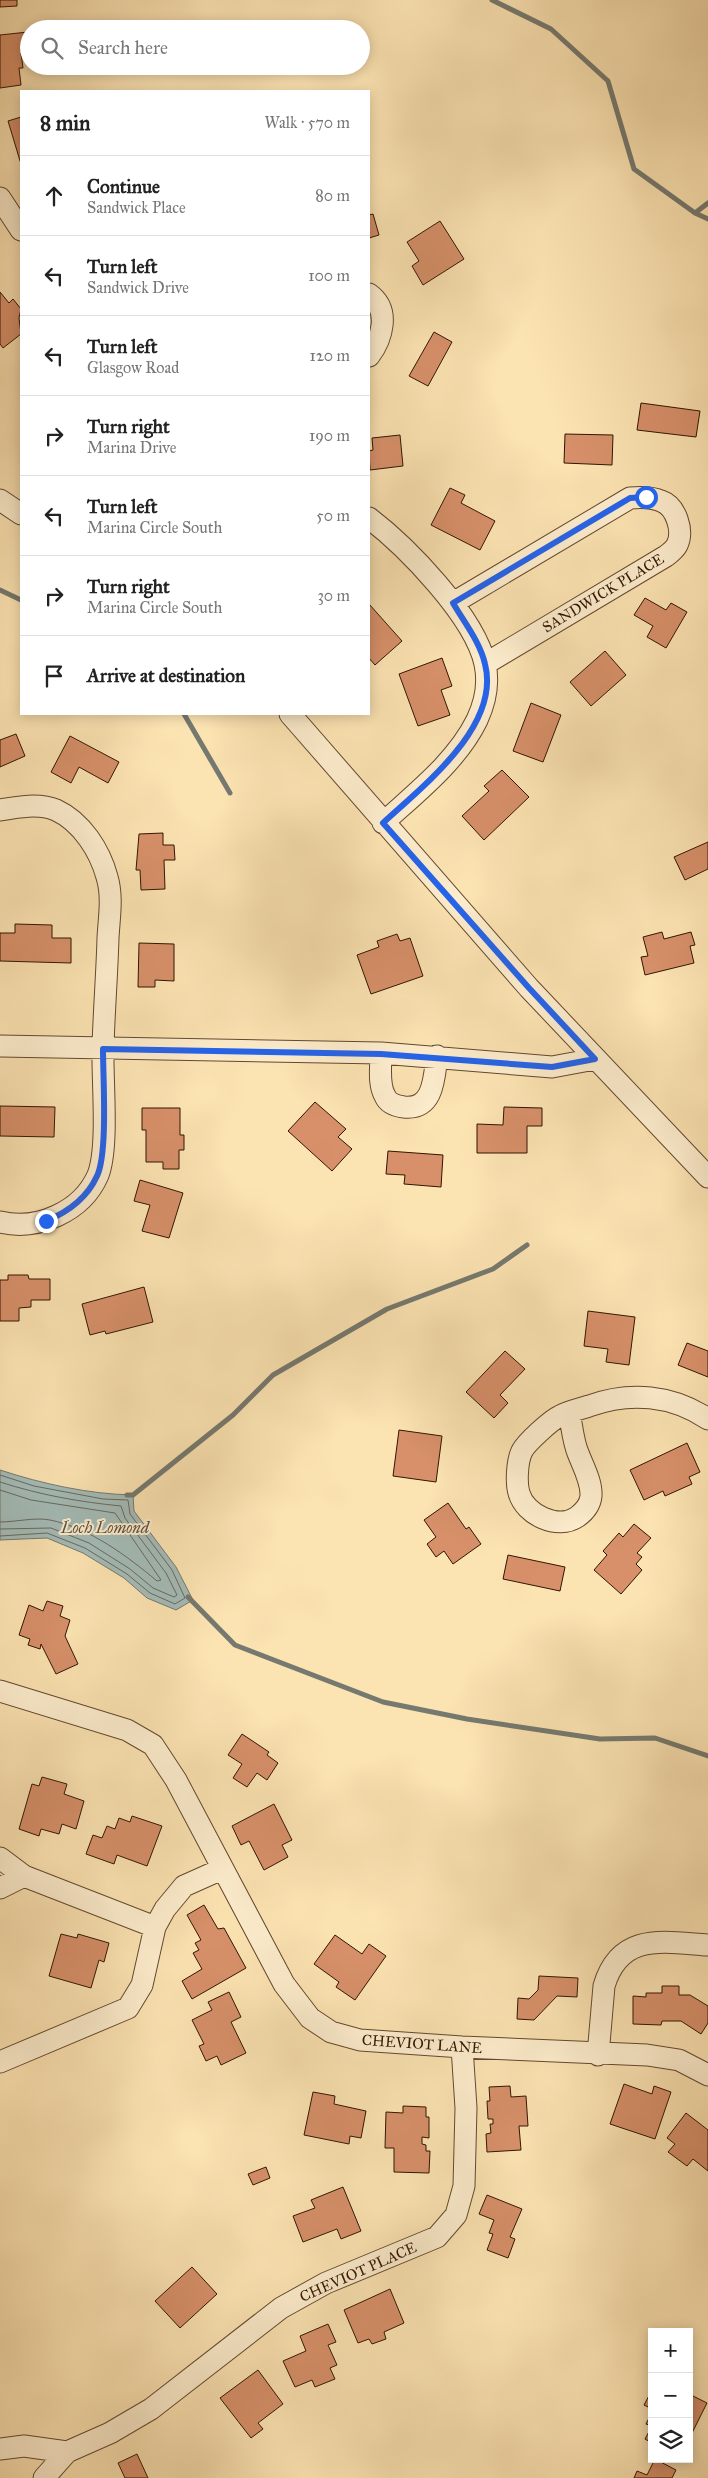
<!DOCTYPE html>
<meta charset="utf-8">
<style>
:root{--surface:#fff;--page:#f6f6f6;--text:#222;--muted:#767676;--line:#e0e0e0}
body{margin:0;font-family:"IM FELL Great Primer",serif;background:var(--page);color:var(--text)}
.controls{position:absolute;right:15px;bottom:15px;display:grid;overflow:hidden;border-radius:0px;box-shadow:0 2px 12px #0003}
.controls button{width:45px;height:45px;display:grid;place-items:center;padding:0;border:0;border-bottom:1px solid var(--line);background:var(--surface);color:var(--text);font:25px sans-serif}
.stop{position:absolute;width:15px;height:15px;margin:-11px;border:4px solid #2563eb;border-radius:50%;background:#fff}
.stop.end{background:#2563eb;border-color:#fff;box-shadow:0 1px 5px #0008}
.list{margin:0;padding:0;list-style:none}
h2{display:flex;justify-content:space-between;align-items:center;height:65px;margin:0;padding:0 20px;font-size:21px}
h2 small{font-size:16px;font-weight:400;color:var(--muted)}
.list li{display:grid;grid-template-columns:32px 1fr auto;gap:15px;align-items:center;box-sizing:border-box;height:80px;padding:0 20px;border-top:1px solid var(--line)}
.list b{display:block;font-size:19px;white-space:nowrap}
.list p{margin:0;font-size:16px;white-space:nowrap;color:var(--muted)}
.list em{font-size:16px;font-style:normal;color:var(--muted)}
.icon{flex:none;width:28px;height:28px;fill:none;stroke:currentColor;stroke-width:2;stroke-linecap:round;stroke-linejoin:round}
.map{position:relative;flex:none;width:708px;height:2478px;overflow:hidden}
.search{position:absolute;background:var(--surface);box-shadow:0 2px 12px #0003;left:20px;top:20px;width:350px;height:55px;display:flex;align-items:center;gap:12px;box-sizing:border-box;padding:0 18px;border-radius:28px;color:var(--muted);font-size:19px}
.panel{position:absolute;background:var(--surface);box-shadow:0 2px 12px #0003;left:20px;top:90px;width:350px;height:625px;border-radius:0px}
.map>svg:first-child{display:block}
.water{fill:#a3bbb7;stroke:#75796f}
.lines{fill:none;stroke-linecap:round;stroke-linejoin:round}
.shore{stroke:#6a685d;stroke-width:1}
.stream{stroke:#75796f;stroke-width:5}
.building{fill:#d7906a;stroke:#311503}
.minor-casing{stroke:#64482f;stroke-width:23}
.minor{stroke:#fdedcd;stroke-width:21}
.route{stroke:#2563eb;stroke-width:6}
.labels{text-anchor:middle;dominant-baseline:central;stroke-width:4;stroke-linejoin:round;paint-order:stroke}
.street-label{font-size:15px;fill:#311503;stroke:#fdedcd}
.water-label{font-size:16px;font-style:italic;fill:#594f42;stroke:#fdedcd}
</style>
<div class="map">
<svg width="708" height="2478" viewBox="0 0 708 2478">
<rect width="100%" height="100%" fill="#fce3b2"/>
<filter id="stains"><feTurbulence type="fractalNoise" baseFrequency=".004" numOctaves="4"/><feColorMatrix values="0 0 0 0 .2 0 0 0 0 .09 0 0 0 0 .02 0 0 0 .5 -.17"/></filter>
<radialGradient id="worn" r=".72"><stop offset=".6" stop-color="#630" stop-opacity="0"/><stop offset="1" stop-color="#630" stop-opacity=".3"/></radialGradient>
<path class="water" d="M0 1470C43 1484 88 1494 133 1495L134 1511 176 1567 193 1600 176 1610 147 1598 124 1578 83 1553 47 1538 0 1540Z"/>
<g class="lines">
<path class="shore" d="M0 1475 34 1486 103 1499 128 1500 130 1514 172 1570 185 1598 175 1604 150 1593 127 1574 85 1548 47 1533 0 1536
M0 1482C40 1495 80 1502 121 1506L125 1518 166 1573 177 1595 174 1597 153 1588 130 1569 89 1543 51 1528 0 1529
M0 1490 31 1500 115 1513 161 1580 157 1581C127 1556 90 1528 50 1520 35 1517 16 1522 0 1522"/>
<path class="stream" d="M492 0 551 29 608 81 634 169 695 213 708 219
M695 213 708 203
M0 590 21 600
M184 714 230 793
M127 1495H133L233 1415 273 1375 387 1309 493 1269 527 1245
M188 1597 235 1645 383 1702 467 1719 600 1739 655 1738 708 1756"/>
</g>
<path class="building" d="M0 0H17V6L0 7Z
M28 32 29 52 21 53 23 68H19L21 85 0 88V35Z
M21 117V164L8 121Z
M373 214 379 235 369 238V215Z
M440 221 464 259 423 285 412 266 419 261 407 242Z
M0 292 9 303 13 299 21 309 19 318 21 334 3 348 0 344Z
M434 332 452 342 428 386 409 376Z
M641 403 700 411 696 437 637 430Z
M565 434 613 435 612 465 564 463Z
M400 435 403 466 370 470 369 451 373 450 372 438Z
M450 488 465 495 461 503 495 521 480 550 431 525Z
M645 598 666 610 671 603 687 612 666 648 647 637 653 626 634 615Z
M369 604 402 641 375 665 369 658Z
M605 651 626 675 591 706 570 682Z
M442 658 452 686 441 690 450 715 418 726 399 674Z
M531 703 561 715 543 762 513 751Z
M16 734 25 756 0 767V740Z
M70 736 119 762 108 783 79 767 71 783 51 772Z
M502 770 529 797 484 840 462 816 489 791 484 786Z
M163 833V845H174L175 860H164L165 889 141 890 140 870H136L139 834Z
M708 842V869L685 880 674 857Z
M15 924 52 925V938H71V963L0 961V933H15Z
M662 932 664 939 691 932 695 945 690 946 694 963 645 975 641 957 648 956 643 937Z
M397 934 400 941 410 938 423 976 371 994 357 955 379 947 377 941Z
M139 943 174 944V981L155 980V987H138Z
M315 1102 346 1129 338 1137 352 1149 332 1171 288 1131Z
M0 1106 55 1107 54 1137 0 1136Z
M504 1107 542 1108V1126H527V1153H477V1124L503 1125Z
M142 1108H180V1135H184V1150H179V1169H163V1162H146V1130H142Z
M388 1151 443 1155 441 1187 404 1184 405 1175 386 1174Z
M140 1180 183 1193 169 1238 142 1231 150 1205 134 1201Z
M8 1275H28L29 1279H50V1300H31V1307L19 1308V1321H0V1280H8Z
M144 1287 153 1322 106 1334 105 1331 90 1335 82 1304Z
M588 1311 635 1317 629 1365 606 1362 608 1349 584 1346Z
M687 1343 708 1351V1377L678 1365Z
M505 1351 525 1369 500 1395 508 1403 494 1418 466 1392Z
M399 1430 442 1436 436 1482 393 1476Z
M687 1443 700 1472 689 1477 692 1484 665 1496 663 1491 644 1500 630 1470Z
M448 1503 466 1529 469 1527 481 1544 453 1564 444 1551 436 1557 427 1544 436 1537 424 1520Z
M634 1524 651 1538 637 1553 642 1557 636 1564 642 1570 621 1594 594 1570 607 1555 603 1551 619 1533 623 1537Z
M508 1555 565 1567 560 1591 503 1579Z
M47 1601 63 1606 60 1616 70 1620 65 1636 78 1664 56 1674 41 1644 40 1649 28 1645 30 1639 19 1635 29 1605 43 1611Z
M242 1734 269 1752 267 1755 278 1763 267 1780 257 1773 247 1787 233 1778 242 1764 228 1755Z
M42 1777 67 1784 64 1794 84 1801 76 1829 62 1824 59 1834 41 1829 39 1836 19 1829 32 1784 39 1786Z
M274 1804 292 1840 282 1845 288 1857 264 1870 249 1841 241 1845 232 1826Z
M132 1816 162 1826 147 1866 117 1855 114 1864 86 1854 93 1835 102 1838 107 1826 115 1829 119 1818 130 1822Z
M204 1905 218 1929 224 1928 246 1968 192 1999 182 1981 202 1969 193 1953 199 1950 195 1943 201 1940 187 1915Z
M61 1934 77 1938 78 1934 109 1943 104 1962 99 1960 91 1988 49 1976Z
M335 1935 362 1954 369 1944 386 1956 355 2000 336 1987 339 1982 314 1964Z
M539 1976 578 1978 577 1997 557 1996 534 2020 517 2019 518 1998 529 1999 538 1990Z
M662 1986H679V1995H690L708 2006V2023L701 2034 681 2021H662L661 2025 633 2024V1996L646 1997V1993H662Z
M229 1992 241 2017 231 2022 246 2053 221 2065 217 2056 206 2061 199 2046 204 2044 192 2020 212 2010 208 2002Z
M624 2084 652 2094 654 2086 671 2092 655 2139 610 2124Z
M510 2086 511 2097 526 2096 528 2126H519L521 2150 487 2152 486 2134 491 2133 490 2124H493V2119H488L487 2101H490L489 2087Z
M313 2092 335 2096 334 2104 366 2111 361 2138 350 2136 349 2144 304 2135Z
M403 2106 426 2107V2117H429V2138L422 2137V2144L426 2145V2151H430L429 2173 394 2172V2148H385L386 2112 403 2113Z
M686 2113 708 2130V2171L693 2159 687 2166 668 2152 675 2144 667 2138Z
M266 2167 270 2178 253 2185 248 2174Z
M343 2187 361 2231 341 2239 337 2229 303 2242 293 2216 315 2208 311 2200Z
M487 2195 522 2209 510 2237 515 2239 508 2258 487 2250 493 2234 489 2233 494 2220 479 2214Z
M192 2267 217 2294 180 2328 155 2301Z
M390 2289 404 2323 384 2332 386 2339 372 2344 369 2339 358 2343 344 2310Z
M328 2324 336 2342 328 2345 337 2365 330 2368 335 2379 315 2387 312 2380 295 2387 283 2361 306 2351 300 2336Z
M258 2370 283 2404 258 2423 263 2429 251 2438 220 2398Z
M652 2390V2409L644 2405Z
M689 2394 707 2403 692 2433 689 2432Z
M652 2412V2443L645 2439 652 2426 646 2424Z
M137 2454 148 2478H125L118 2463Z
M655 2459 676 2470 672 2478H634L637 2471 647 2475Z"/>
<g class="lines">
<defs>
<path id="minor" d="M0 198 21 230
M369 294C391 310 382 339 369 356
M0 500 21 514
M369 518C407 547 475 617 485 664 489 683 485 703 477 720 457 761 417 792 383 823
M453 603 630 498C640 497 652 497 661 501 676 506 684 531 677 545 675 549 670 553 666 556L485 664
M290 714 529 988 708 1177
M0 810C17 807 39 803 56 810 82 822 100 851 107 877 113 897 109 918 108 938 107 974 104 1011 103 1047 102 1081 109 1146 98 1175 82 1212 37 1231 0 1222
M0 1046 381 1053 552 1067 595 1059
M381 1053C381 1066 378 1084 385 1096 388 1103 396 1106 404 1107 434 1110 434 1078 437 1056
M569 1412C572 1426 573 1441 578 1453 583 1466 592 1482 591 1496 590 1506 584 1512 577 1517 558 1530 525 1515 519 1493 516 1483 517 1461 522 1451 526 1443 551 1420 560 1416 569 1411 580 1409 589 1406 630 1391 672 1395 708 1419
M0 1691 127 1730 153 1745 176 1780 284 1984 310 2018 331 2032 360 2040 462 2047 647 2055 679 2060 708 2075
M0 1858 24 1876 155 1927
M0 1888 24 1876
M598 2055 604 1986C620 1932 663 1942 708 1945
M0 2062 128 2008 142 1985 155 1927 165 1909 184 1886 222 1869
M0 2449 24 2446 67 2452
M44 2478 67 2452 110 2433 151 2409 281 2308 326 2283 437 2237 456 2215 464 2186 466 2108 462 2047"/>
</defs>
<use href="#minor" class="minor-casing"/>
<use href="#minor" class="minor"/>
</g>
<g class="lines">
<path class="route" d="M46 1221C68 1212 87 1198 97 1176 108 1153 103 1078 103 1049L381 1054 552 1067 595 1059 529 988 383 823C423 786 501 726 485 664 480 642 464 622 453 603L630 498 646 497"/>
</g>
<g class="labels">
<g class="street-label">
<text transform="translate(603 593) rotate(-31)">SANDWICK PLACE</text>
<text transform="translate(422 2044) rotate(4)">CHEVIOT LANE</text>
<text transform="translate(358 2272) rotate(-24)">CHEVIOT PLACE</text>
</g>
<g class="water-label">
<text x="105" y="1527">Loch Lomond</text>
</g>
</g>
<rect width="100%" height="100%" filter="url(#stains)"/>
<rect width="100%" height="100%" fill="url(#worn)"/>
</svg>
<div class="controls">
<button>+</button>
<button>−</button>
<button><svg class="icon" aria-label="layers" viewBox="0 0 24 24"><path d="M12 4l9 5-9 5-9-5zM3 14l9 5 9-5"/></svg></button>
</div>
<div class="stop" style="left:646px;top:497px"></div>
<div class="stop end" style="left:46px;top:1221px"></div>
<div class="search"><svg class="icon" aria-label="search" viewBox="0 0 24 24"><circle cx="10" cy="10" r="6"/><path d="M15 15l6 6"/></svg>Search here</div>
<section class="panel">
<h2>8 min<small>Walk · 570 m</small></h2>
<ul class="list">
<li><svg class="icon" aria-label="ahead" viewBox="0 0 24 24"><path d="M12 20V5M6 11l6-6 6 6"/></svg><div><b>Continue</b><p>Sandwick Place</p></div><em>80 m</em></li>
<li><svg class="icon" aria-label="left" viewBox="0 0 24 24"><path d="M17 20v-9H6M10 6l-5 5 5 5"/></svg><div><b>Turn left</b><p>Sandwick Drive</p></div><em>100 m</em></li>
<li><svg class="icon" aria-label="left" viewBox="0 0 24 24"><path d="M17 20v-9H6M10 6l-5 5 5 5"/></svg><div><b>Turn left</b><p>Glasgow Road</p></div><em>120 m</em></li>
<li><svg class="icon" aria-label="right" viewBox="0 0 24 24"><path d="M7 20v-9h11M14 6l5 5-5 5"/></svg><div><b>Turn right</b><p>Marina Drive</p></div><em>190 m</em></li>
<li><svg class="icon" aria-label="left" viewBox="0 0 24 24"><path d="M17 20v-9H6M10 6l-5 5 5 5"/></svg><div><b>Turn left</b><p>Marina Circle South</p></div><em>50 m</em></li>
<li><svg class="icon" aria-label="right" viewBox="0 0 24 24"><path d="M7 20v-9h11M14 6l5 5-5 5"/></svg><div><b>Turn right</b><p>Marina Circle South</p></div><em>30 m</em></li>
<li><svg class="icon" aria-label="arrive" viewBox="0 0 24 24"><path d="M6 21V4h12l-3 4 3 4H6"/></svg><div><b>Arrive at destination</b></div></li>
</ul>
</section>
</div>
